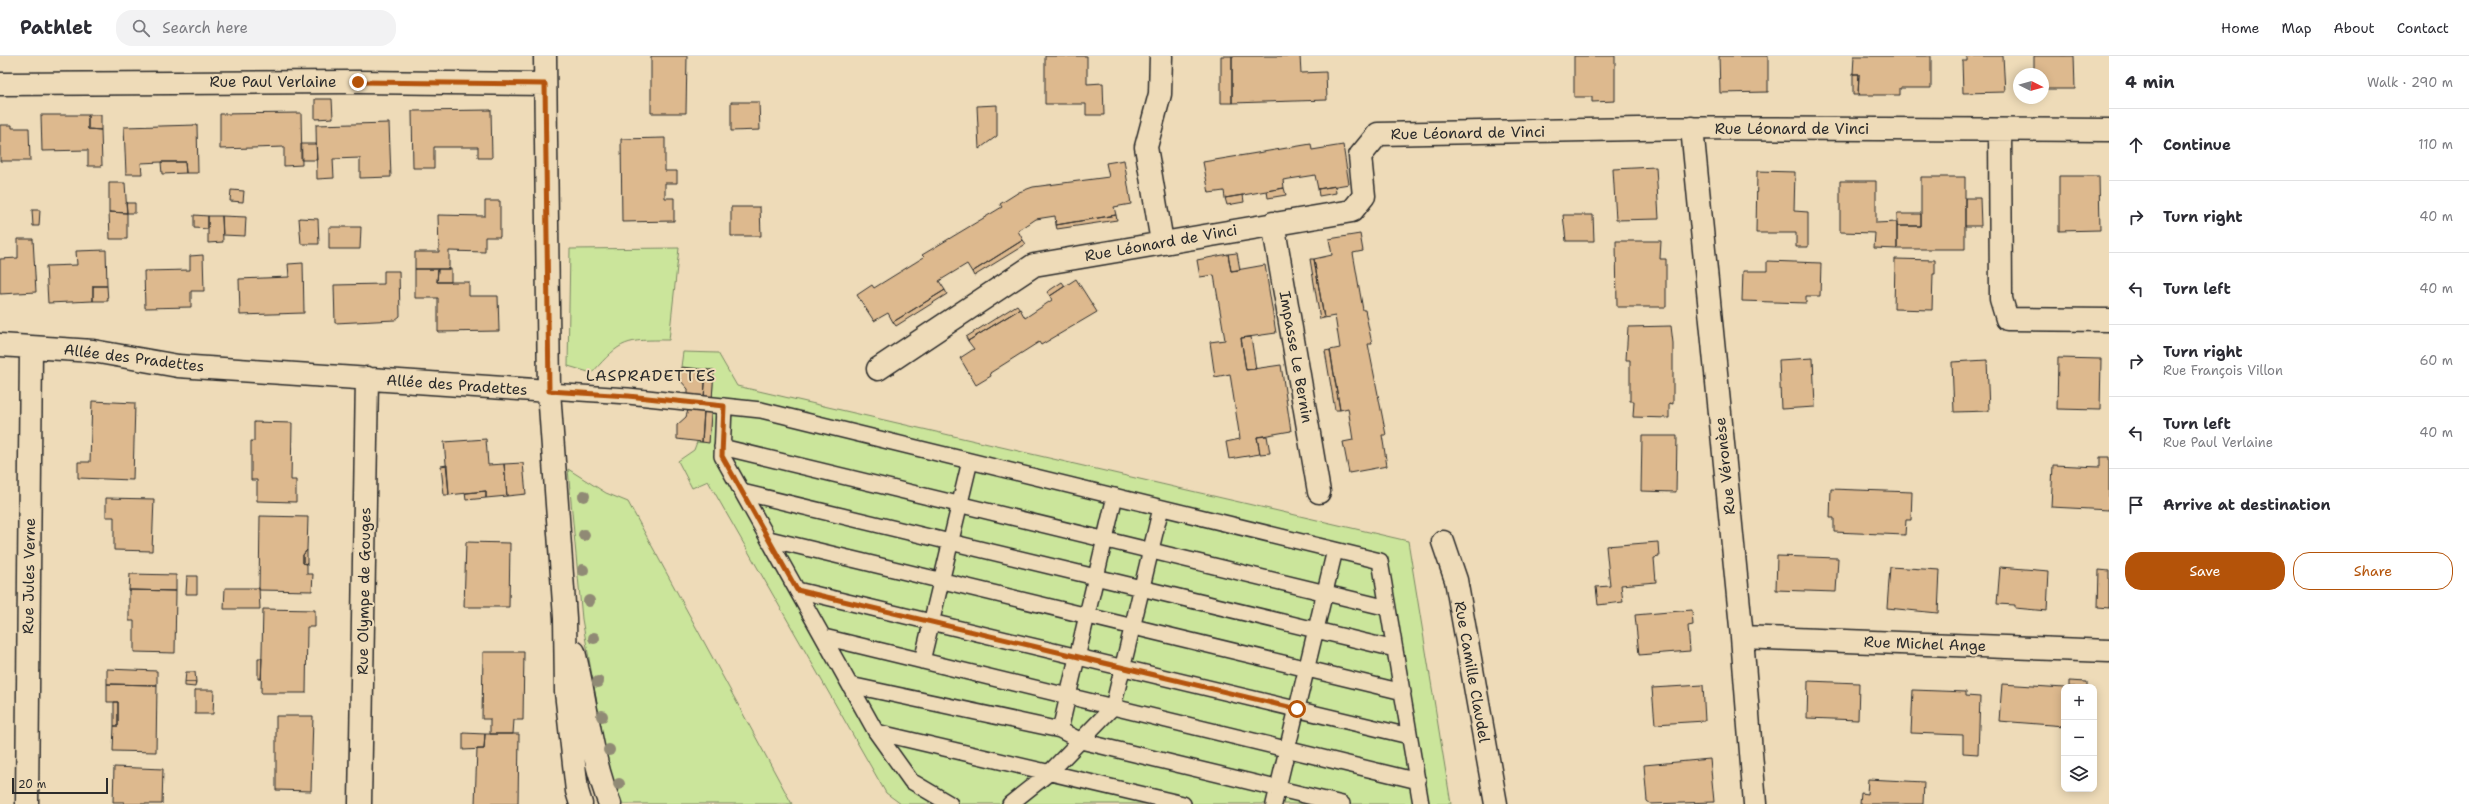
<!DOCTYPE html>
<meta charset="utf-8">
<style>
:root{--surface:#fff;--page:#f2f2f3;--text:#2b2b33;--muted:#7c7c81;--line:#e1e1e2;--accent:#b45309}
body{margin:0;font-family:"Shantell Sans",sans-serif;background:var(--page);color:var(--text)}
.controls{position:absolute;right:12px;bottom:12px;display:grid;overflow:hidden;border-radius:8px;box-shadow:0 2px 10px #0003}
.controls button{width:36px;height:36px;display:grid;place-items:center;padding:0;border:0;border-bottom:1px solid var(--line);background:var(--surface);color:var(--text);font:20px sans-serif}
.compass{position:absolute;left:2013px;top:12px;width:36px;height:36px;border-radius:50%;background:var(--surface);box-shadow:0 2px 10px #0003;rotate:95deg}
.scale{position:absolute;left:12px;bottom:10px;width:96px;box-sizing:border-box;padding-left:4px;border:2px solid #2b2b2b;border-top:0;font-size:11px;line-height:14px;white-space:nowrap;color:#2b2b2b;-webkit-text-stroke:3px #eedbb8;paint-order:stroke}
.stop{position:absolute;width:12px;height:12px;margin:-9px;border:3px solid #b45309;border-radius:50%;background:#fff}
.stop.end{background:#b45309;border-color:#fff;box-shadow:0 1px 4px #0008}
.list{margin:0;padding:0;list-style:none}
h2{display:flex;justify-content:space-between;align-items:center;height:52px;margin:0;padding:0 16px;font-size:17px}
h2 small{font-size:13px;font-weight:400;color:var(--muted)}
.list li{display:grid;grid-template-columns:26px 1fr auto;gap:12px;align-items:center;box-sizing:border-box;height:72px;padding:0 16px;border-top:1px solid var(--line)}
.list b{display:block;font-size:15px;white-space:nowrap}
.list p{margin:0;font-size:13px;white-space:nowrap;color:var(--muted)}
.list em{font-size:13px;font-style:normal;color:var(--muted)}
.actions{display:flex;gap:8px;padding:12px 16px}
.actions a{flex:1;padding:9px 0;border:1px solid var(--accent);border-radius:16px;text-align:center;font-size:14px;color:var(--accent)}
.actions .main{background:var(--accent);color:#fff}
.icon{flex:none;width:22px;height:22px;fill:none;stroke:currentColor;stroke-width:2;stroke-linecap:round;stroke-linejoin:round}
.map{position:relative;flex:none;width:2109px;height:748px;overflow:hidden}
header{display:flex;align-items:center;gap:24px;box-sizing:border-box;height:56px;padding:0 20px;background:var(--surface);border-bottom:1px solid var(--line)}
header strong{font-size:19px}
nav{display:flex;gap:22px;margin-inline-start:auto;font-size:14px}
.search{width:280px;height:36px;background:var(--page);display:flex;align-items:center;gap:10px;box-sizing:border-box;padding:0 14px;border-radius:16px;color:var(--muted);font-size:15px}
main{display:flex}
aside{flex:1;background:var(--surface)}
.map>svg:first-child{display:block}
.green{fill:#cbe59b;stroke:#7b8863}
.building{fill:#ddb98e;stroke:#2b2b2b}
.lines{fill:none;stroke-linecap:round;stroke-linejoin:round}
.lane-casing{stroke:#2b2b2b;stroke-width:18}
.street-casing{stroke:#2b2b2b;stroke-width:25}
.lane{stroke:#eedbb8;stroke-width:15}
.street{stroke:#eedbb8;stroke-width:22}
.tree{fill:#908a74}
.route{stroke:#b45309;stroke-width:5}
.labels{text-anchor:middle;dominant-baseline:central;stroke-width:4;stroke-linejoin:round;paint-order:stroke}
.street-label{font-size:15px;fill:#2b2b2b;stroke:#eedbb8}
.neighbourhood-label{font-size:16px;letter-spacing:1px;fill:#2b2b2b;stroke:#eedbb8}
</style>
<header>
<strong>Pathlet</strong>
<div class="search"><svg class="icon" aria-label="search" viewBox="0 0 24 24"><circle cx="10" cy="10" r="6"/><path d="M15 15l6 6"/></svg>Search here</div>
<nav><a>Home</a><a>Map</a><a>About</a><a>Contact</a></nav>
</header>
<main>
<div class="map">
<svg width="2109" height="748" viewBox="0 0 2109 748">
<rect width="100%" height="100%" fill="#eedbb8"/>
<filter id="ink" filterUnits="userSpaceOnUse"><feTurbulence type="fractalNoise" baseFrequency=".025" numOctaves="2"/><feDisplacementMap in="SourceGraphic" scale="8" xChannelSelector="R" yChannelSelector="G"/><feConvolveMatrix kernelMatrix="1 2 1 2 8 2 1 2 1" color-interpolation-filters="sRGB"/></filter>
<g filter="url(#ink)">
<path class="green" d="M679 192 669 284C625 284 622 283 592 317L568 310 570 193Z
M683 296 718 297 737 330 1408 485 1451 748H901L886 737 708 425 692 432 678 405 694 394 697 386H709L714 314 681 311Z
M568 413 606 437 628 446 792 748H621L612 733 582 563Z"/>
<path class="building" d="M651 0H687L686 57H651Z
M1045 0H1087V28L1103 27 1104 59H1086V48H1045Z
M1221 0H1232V47H1221Z
M1232 0H1300L1301 17 1326 16 1327 44 1232 47Z
M1574 0H1615V45L1592 46V41H1574Z
M1719 0H1768V36L1720 37Z
M1854 0H1931V32H1900V39H1858L1859 18H1853Z
M1967 0H2003L2005 36 1963 37 1962 5H1967Z
M2034 0H2074L2075 33H2043V18H2034Z
M1853 18H1859L1858 39H1853Z
M315 43H332L333 62 315 63Z
M731 46H759L760 74 731 75Z
M997 49V80L979 93 977 50Z
M491 54 492 102H478V91H434V112H413L412 55Z
M301 57 302 109 284 110V91L220 93V58Z
M41 59H88V73L101 74 102 110H88V94L42 95Z
M88 59H101V74L88 73Z
M389 67 391 121 360 122V102L333 103 334 122 317 123 316 69Z
M0 69H12V72H29L30 105H0Z
M197 69 198 117H186L185 106H161L141 107 142 118H126L124 71Z
M665 82V115H677V127H665V142H674V165L622 166 621 83Z
M301 88H316L317 104H301Z
M1311 88 1312 94 1343 89 1349 128 1318 133 1315 119 1283 124 1284 132 1243 139 1225 142 1224 135 1209 137 1203 106Z
M1124 104 1131 148 1114 151 1116 159 1056 169 1055 160 1036 163 1018 175 1023 184 972 216 967 208 939 225 945 234 893 266 888 257 874 265 857 239 872 229 874 232 924 201 922 199 1002 151 1000 148 1019 136 1033 131 1109 121 1106 107Z
M161 106H185L186 117 162 118Z
M1656 111 1659 163 1616 164 1613 113Z
M1757 115 1795 116 1794 155 1808 156V191H1796V177H1756Z
M2059 120H2099L2100 174 2059 175Z
M1921 121H1965V193H1897V170H1921Z
M1840 125H1876V167L1897 166V193L1874 192 1875 177 1840 176Z
M109 127H125L127 157 109 156Z
M1335 130 1336 137 1319 140 1318 133Z
M1284 132 1286 139 1268 142 1267 135Z
M231 134 244 135 243 146 230 145Z
M1243 139 1244 146 1227 149 1225 142Z
M1965 142H1980L1981 170H1965Z
M485 145H500V181H485V196L449 195V213H415V196H439L438 159 485 160Z
M126 147H135V157H127Z
M731 151H760L761 180H731Z
M32 154H40L39 170H33Z
M109 156 127 157V183H110Z
M1897 158H1921V170H1897Z
M194 159 208 160V173L194 172Z
M1116 159 1117 164 1057 173 1056 169Z
M1563 159H1593L1594 185H1566Z
M208 160H222L223 186 208 187Z
M222 160 246 161 245 180 223 179Z
M299 162 318 163 319 188H301Z
M329 171H361L360 193H329Z
M1360 178 1363 195 1353 197 1363 254H1365L1372 288H1368L1386 379H1382L1387 410 1349 417 1343 386 1353 384 1348 352 1340 354 1330 294 1340 292 1335 260 1324 262 1314 203 1332 199 1329 183Z
M18 183H33L36 236 0 238V203L18 202Z
M1023 184 1026 188 974 220 972 216Z
M1616 185H1661L1660 203H1666V251H1617Z
M106 194 107 230H93V245L48 247 46 210 77 209 76 195Z
M1237 197 1240 214 1231 215 1228 198Z
M1228 198 1231 215 1265 209 1276 277 1241 282 1246 314 1281 309 1291 375 1257 381 1260 398 1229 403 1226 386 1240 383 1230 318 1215 321 1210 286 1225 284 1214 219 1200 221 1197 204Z
M203 199 204 235H191V251L145 252 144 215 190 214V200Z
M1310 203H1314L1324 262 1320 263Z
M1895 203 1935 204V218H1933L1932 254 1894 253Z
M1767 205 1821 207 1820 240H1806V247L1742 245 1743 215H1767Z
M303 207 304 257 240 259 239 223 289 221 288 208Z
M415 213H438L437 226H469V240H498L499 275 438 276V242H415Z
M438 213H451V226H437Z
M384 215H399L400 260 395 264 335 267 334 229 384 228Z
M1076 223 1097 256 1041 289 1039 286 990 317 991 320 976 329 960 302 974 293 968 285 1020 253 1025 262 1052 244 1050 240Z
M1062 226 1065 230 1050 240 1047 236Z
M93 230H107L108 245H93Z
M945 234 947 238 896 270 893 266Z
M1017 249 1020 253 968 285 966 281Z
M1671 270 1673 287V348L1669 347V362L1633 361 1634 345H1630V304H1626L1628 271Z
M1251 281 1256 313 1246 314 1241 282Z
M1330 294 1340 354H1335L1325 295Z
M1813 302 1815 351 1781 353 1779 304Z
M2058 302 2101 303 2100 354 2057 353Z
M1987 304 1989 355 1954 356 1952 306Z
M681 311 706 314 704 342 688 341V333L680 324Z
M706 314H714L709 387 702 386 704 355 688 354V347L704 342Z
M92 345 135 347 133 424 78 422V406H90Z
M688 354 704 355 702 386 677 383V369L686 361Z
M254 366 292 367 291 424H296V446L257 445V424H251V385H254Z
M1267 380 1270 397 1260 398 1257 381Z
M1642 380H1677L1676 436 1641 435Z
M486 383 488 409 504 408 507 440 486 442V435L449 439 444 386Z
M2100 401H2109V454L2051 451 2053 409 2100 411Z
M523 407 526 438 507 440 504 408Z
M447 409 449 439H444L441 410Z
M1831 433 1912 436 1911 464H1906L1905 479 1834 476V462H1830Z
M486 435V442L466 444 465 437Z
M106 442 154 443 152 495 114 494V461H106Z
M260 460 308 461 307 494 303 499V507L307 508V518H313L312 535 259 534Z
M466 486 510 487 509 551H464Z
M1658 486 1659 501 1654 502 1656 526 1621 529 1623 546 1598 549 1596 531 1610 530 1606 490Z
M307 494V508L303 507V499Z
M1777 500 1838 502 1836 536 1776 534Z
M1890 511 1940 514 1938 557 1887 552Z
M2000 511 2049 515 2047 555 2015 552V549L1997 548Z
M2099 514 2109 515V552L2098 551Z
M130 518 176 519V535L129 534Z
M187 520H197V538H186Z
M225 532H259L260 553H224Z
M129 534 176 535 175 597 134 596V565H129Z
M263 553 315 554V571H307L306 637H261Z
M1692 554 1693 569 1688 570 1690 595 1639 599 1635 559Z
M483 596H524L523 664H514L513 678H490V663H482Z
M258 602H262L261 623H258Z
M107 613 157 615V629L107 628Z
M186 616H195L196 626H185Z
M1808 625 1859 627 1858 664 1807 662Z
M2069 625 2087 626V631H2069Z
M185 626H196L195 631 185 630Z
M107 628 157 629 156 696 113 695 114 670H118V646H107Z
M2002 628 2064 632V670L1999 665Z
M1703 629 1705 665 1655 668 1652 632Z
M195 634H214L213 658H195Z
M1913 634 1966 636V640L1980 641 1978 698 1963 697V679L1911 677Z
M114 646H118V670H114Z
M276 660H313L311 735 276 734Z
M463 677 485 678 484 693 463 694Z
M485 678H519L518 748H475L477 693H484Z
M1710 703 1714 746 1651 748 1647 745 1644 709Z
M114 711 163 713 162 748H124V746H113Z
M1868 723 1924 726 1923 748H1860L1861 737 1867 738Z"/>
<g class="lines">
<defs>
<path id="lane" d="M549 335 628 340 761 354 1380 505 1421 748
M724 350 722 400 876 676 1183 748
M722 391 1388 552
M742 436 1395 593
M769 483 1403 636
M797 534 1409 680
M824 581 1418 725
M922 605 970 405
M850 629 1060 674 1081 685 1342 748
M1060 674 1115 440
M876 676 911 725 950 748
M1010 748 1049 717 1113 651 1161 452
M1274 748 1335 494"/>
<path id="street" d="M545 0 549 335 565 562 566 636 577 735 581 748
M1161 0 1160 38 1146 91 1162 186
M0 28 358 26 545 28
M1692 72 1742 581 1755 748
M2000 75 2001 243 2007 263 2109 264
M1273 167 1319 436
M0 289 93 295 178 310 549 335
M878 313 1034 209 1352 155 1364 140 1360 100 1378 78 1692 72 2109 74
M1443 486 1456 524 1496 748
M1742 581 2109 595
M574 596C587 646 590 700 610 748
M27 748 31 291
M360 748 367 322"/>
</defs>
<use href="#lane" class="lane-casing"/>
<use href="#street" class="street-casing"/>
<use href="#lane" class="lane"/>
<use href="#street" class="street"/>
</g>
<g class="tree">
<circle cx="584" cy="440" r="6"/>
<circle cx="584" cy="479" r="6"/>
<circle cx="583" cy="514" r="6"/>
<circle cx="589" cy="545" r="6"/>
<circle cx="594" cy="582" r="6"/>
<circle cx="598" cy="626" r="6"/>
<circle cx="602" cy="660" r="6"/>
<circle cx="609" cy="694" r="6"/>
<circle cx="619" cy="728" r="6"/>
</g>
</g>
<g class="lines" filter="url(#ink)">
<path class="route" d="M358 26 545 28 549 335 628 340 724 350 722 400 797 534 1297 653"/>
</g>
<g class="labels">
<g class="street-label">
<text x="273" y="26">Rue Paul Verlaine</text>
<text x="1792" y="73">Rue Léonard de Vinci</text>
<text transform="translate(1468 77) rotate(-1)">Rue Léonard de Vinci</text>
<text transform="translate(1161 187) rotate(-10)">Rue Léonard de Vinci</text>
<text transform="translate(1296 301) rotate(80)">Impasse Le Bernin</text>
<text transform="translate(134 302) rotate(7)">Allée des Pradettes</text>
<text transform="translate(457 329) rotate(4)">Allée des Pradettes</text>
<text transform="translate(1725 410) rotate(-96)">Rue Véronèse</text>
<text transform="translate(29 520) rotate(-89)">Rue Jules Verne</text>
<text transform="translate(364 535) rotate(-89)">Rue Olympe de Gouges</text>
<text transform="translate(1925 588) rotate(2)">Rue Michel Ange</text>
<text transform="translate(1472 616) rotate(80)">Rue Camille Claudel</text>
</g>
<g class="neighbourhood-label">
<text x="651" y="319">LASPRADETTES</text>
</g>
</g>
</svg>
<div class="controls">
<button>+</button>
<button>−</button>
<button><svg class="icon" aria-label="layers" viewBox="0 0 24 24"><path d="M12 4l9 5-9 5-9-5zM3 14l9 5 9-5"/></svg></button>
</div>
<svg class="compass" viewBox="-18 -18 36 36"><path d="M0-13l5 13h-10z" fill="#e53935"/><path d="M0 13l5-13h-10z" fill="#7c7c81"/></svg>
<div class="scale">20 m</div>
<div class="stop" style="left:1297px;top:653px"></div>
<div class="stop end" style="left:358px;top:26px"></div>
</div>
<aside>
<h2>4 min<small>Walk · 290 m</small></h2>
<ul class="list">
<li><svg class="icon" aria-label="ahead" viewBox="0 0 24 24"><path d="M12 20V5M6 11l6-6 6 6"/></svg><div><b>Continue</b></div><em>110 m</em></li>
<li><svg class="icon" aria-label="right" viewBox="0 0 24 24"><path d="M7 20v-9h11M14 6l5 5-5 5"/></svg><div><b>Turn right</b></div><em>40 m</em></li>
<li><svg class="icon" aria-label="left" viewBox="0 0 24 24"><path d="M17 20v-9H6M10 6l-5 5 5 5"/></svg><div><b>Turn left</b></div><em>40 m</em></li>
<li><svg class="icon" aria-label="right" viewBox="0 0 24 24"><path d="M7 20v-9h11M14 6l5 5-5 5"/></svg><div><b>Turn right</b><p>Rue François Villon</p></div><em>60 m</em></li>
<li><svg class="icon" aria-label="left" viewBox="0 0 24 24"><path d="M17 20v-9H6M10 6l-5 5 5 5"/></svg><div><b>Turn left</b><p>Rue Paul Verlaine</p></div><em>40 m</em></li>
<li><svg class="icon" aria-label="arrive" viewBox="0 0 24 24"><path d="M6 21V4h12l-3 4 3 4H6"/></svg><div><b>Arrive at destination</b></div></li>
</ul>
<div class="actions"><a class="main">Save</a><a>Share</a></div>
</aside>
</main>
